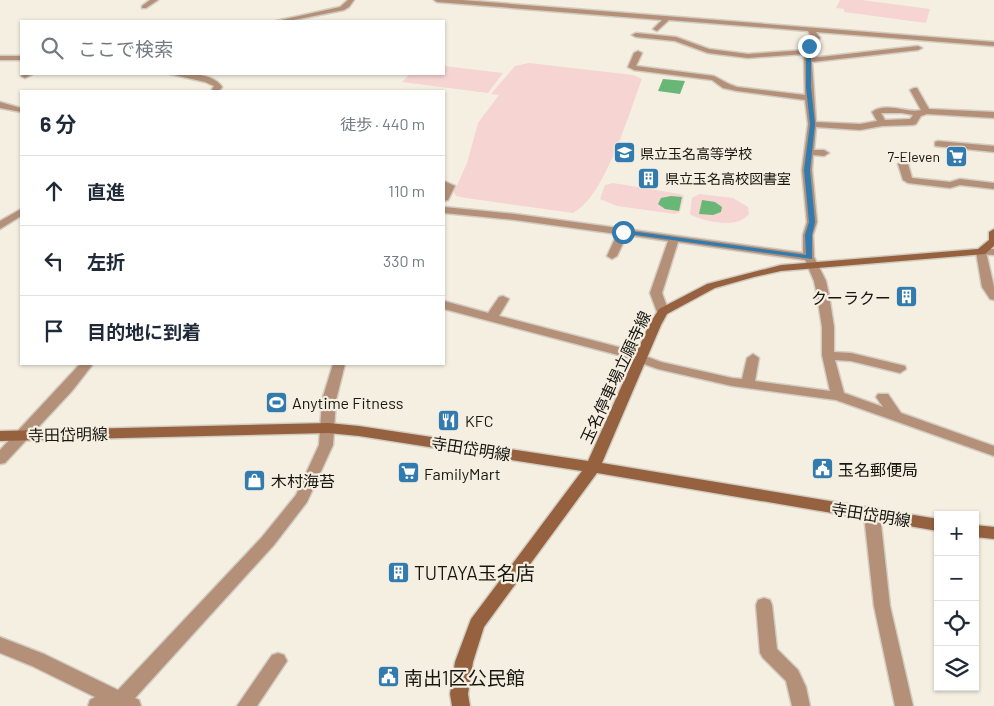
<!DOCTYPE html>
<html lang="ja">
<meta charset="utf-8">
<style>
:root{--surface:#fff;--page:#f6f6f7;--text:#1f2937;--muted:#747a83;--line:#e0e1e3}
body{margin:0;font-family:Barlow,"Noto Sans JP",sans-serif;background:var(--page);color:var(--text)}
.controls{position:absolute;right:15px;bottom:15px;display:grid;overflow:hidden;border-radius:0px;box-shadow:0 1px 4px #0004}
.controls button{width:45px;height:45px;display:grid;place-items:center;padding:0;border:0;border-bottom:1px solid var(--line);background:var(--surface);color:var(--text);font:25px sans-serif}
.stop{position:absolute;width:15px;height:15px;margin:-11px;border:4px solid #317bae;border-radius:50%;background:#fff}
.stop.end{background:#317bae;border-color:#fff;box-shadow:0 1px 5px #0008}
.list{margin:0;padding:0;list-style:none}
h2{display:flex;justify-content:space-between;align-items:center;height:65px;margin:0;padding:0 20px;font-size:21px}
h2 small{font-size:16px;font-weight:400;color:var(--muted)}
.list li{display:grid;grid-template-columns:32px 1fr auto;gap:15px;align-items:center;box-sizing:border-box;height:70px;padding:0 20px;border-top:1px solid var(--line)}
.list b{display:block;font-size:19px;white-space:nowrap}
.list em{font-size:16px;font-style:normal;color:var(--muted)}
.icon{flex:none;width:28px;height:28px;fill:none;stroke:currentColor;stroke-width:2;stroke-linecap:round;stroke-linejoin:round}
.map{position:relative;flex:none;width:994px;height:706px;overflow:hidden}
.search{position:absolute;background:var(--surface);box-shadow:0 1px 4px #0004;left:20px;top:20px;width:425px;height:55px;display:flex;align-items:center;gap:12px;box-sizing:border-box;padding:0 18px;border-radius:0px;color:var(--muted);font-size:19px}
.panel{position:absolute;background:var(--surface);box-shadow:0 1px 4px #0004;left:20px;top:90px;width:425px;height:275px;border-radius:0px}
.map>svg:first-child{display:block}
.green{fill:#f5d4d2}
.water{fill:#68b776}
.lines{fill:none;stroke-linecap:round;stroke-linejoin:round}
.minor-casing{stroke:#d2ccc1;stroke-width:3}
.tertiary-casing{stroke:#d2ccc1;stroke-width:3}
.secondary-casing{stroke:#d2ccc1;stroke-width:3}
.minor{fill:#b49079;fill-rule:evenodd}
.tertiary{fill:#b49079;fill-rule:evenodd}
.secondary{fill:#95613e;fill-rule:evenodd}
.route{fill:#317bae}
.labels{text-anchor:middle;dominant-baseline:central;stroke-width:4.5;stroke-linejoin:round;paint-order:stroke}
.far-poi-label{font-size:14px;fill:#181611;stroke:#f5efe2;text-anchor:start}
.poi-label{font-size:16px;fill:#181611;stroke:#f5efe2;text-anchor:start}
.street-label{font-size:16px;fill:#181611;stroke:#f5efe2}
.near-poi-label{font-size:19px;fill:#181611;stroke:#f5efe2;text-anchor:start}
</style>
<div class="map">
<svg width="994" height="706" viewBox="0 0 994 706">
<rect width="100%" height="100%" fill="#f5efe2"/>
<path class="green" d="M840 0H862L930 9 926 23 844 12V9L836 8Z
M529 63 633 75 642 79C629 113 605 197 573 213L466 198 456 196 454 192 467 163 478 123 499 95 491 94 515 66Z
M444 66 503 73 488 93 402 82 410 74H444Z
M613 183 680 194 684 196 680 212 675 214 617 206 600 199 605 185Z
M699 194 733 198 748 207 749 214C737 229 709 222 693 216L690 214 692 198Z"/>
<path class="water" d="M663 79 685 81 680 94 658 91Z
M671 196 682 197 679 211 665 209 658 204 661 198Z
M702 200 715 202 722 207 721 212 713 215 699 214Z"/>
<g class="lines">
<defs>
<path id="minor" d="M150 0H158L146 8H142V6Z
M348 0H354L349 7 344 10 289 21H276L340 7Z
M434 0H462L994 42V46L816 32 820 38 813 47 812 58 918 46 922 48 918 50 812 62 816 122 860 124 877 121 872 112C886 101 909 114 921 110L910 90 914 88H917L929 109 994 112V118L927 114 921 116 916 124 913 125 882 126 860 130 816 127 814 150H824L829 153 824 156 813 155 812 170 817 222 813 235 814 257 826 281 829 295 834 327V352L851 353 905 366 906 369 900 373 851 361 835 360 844 393 883 407 876 397 878 394H888L901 413 994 446V456L836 400 732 386 658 369 618 355 444 309V301L488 313 499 297 503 296 509 299 499 316 626 349 661 362 732 378 742 379 747 358 753 354 759 358 755 381 830 391 822 355V327L817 295 814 281 805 260 678 242 662 293 669 312 663 316 657 312 650 293 668 241 627 235 617 256 612 259 607 256 617 234 515 220 444 213V207L515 214 803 253V235L807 222 802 170 808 124 805 100 737 91 723 88 712 80 634 70 628 67 634 53 638 51 642 53 636 66 714 76 729 84 737 87 805 95 804 54 748 58 708 53 675 41 636 37 632 35 636 33 676 37 709 49 748 54 805 50V46L812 38 808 31 669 20 657 31 653 29 662 20 437 2ZM881 113H902L913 115 910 119 885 120Z
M0 56H21V60H0Z
M23 74H33L25 78 21 76Z
M170 74C184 73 214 73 222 87L219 91H211L214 86 205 82Z
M0 102 21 108V112L0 108Z
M938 141 994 146V152L935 146V142Z
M903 161 908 164 912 178 950 182 960 179 994 183V189L960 185 950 188 908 183 903 180 898 164Z
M444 181 455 186 448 200 444 201Z
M21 209V216L0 229V221Z
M981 249H994V255L977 254 976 252 977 250Z
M80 364H93L72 391 5 463 0 464V450Z
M333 364H345L336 400 333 445 307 502 274 545 135 698 139 700 141 706H88L90 700 95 697 32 666 0 653V637L44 654 118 690 262 537 296 495 319 445 322 400Z
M872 509 877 511 880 515 890 606 913 706H895L874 606 864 515 867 511Z
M764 598 770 600 772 605 777 649 798 670 806 687 810 706H792L786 681 763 658 760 653 756 605 758 600Z
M278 653 284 655 287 661 257 706H237L272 655Z"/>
<path id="tertiary" d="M981 249 986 252 994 287V300L990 299 982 287 976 252Z"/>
<path id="secondary" d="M994 229V246L985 254 781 271 754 277 715 288 667 314 661 325 602 463 938 519V531L597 473 484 627 473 662 468 694 470 706H452L450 694 455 662 471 619 582 471 359 436 328 433 0 441V431L328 423 359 426 588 461 649 325 659 309 707 284 781 265 978 249 989 240V232Z
M975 525 994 527V539L975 537Z"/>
</defs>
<use href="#minor" class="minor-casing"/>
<use href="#tertiary" class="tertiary-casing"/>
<use href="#secondary" class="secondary-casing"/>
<use href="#minor" class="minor"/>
<use href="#tertiary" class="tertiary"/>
<use href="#secondary" class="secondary"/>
</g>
<path class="route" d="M809 45 811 46V87L815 124 810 170 815 222 812 235V259L621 233 620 232 623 230 806 255 805 235 809 222 804 170 810 124 806 87V46Z"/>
<defs>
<symbol id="school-square" viewBox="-11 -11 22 22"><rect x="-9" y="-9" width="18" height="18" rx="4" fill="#317bae" stroke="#f5efe2"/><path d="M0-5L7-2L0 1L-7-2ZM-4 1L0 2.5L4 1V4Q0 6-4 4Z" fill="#fff"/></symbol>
<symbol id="supermarket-square" viewBox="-11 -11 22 22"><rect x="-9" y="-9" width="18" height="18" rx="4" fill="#317bae" stroke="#f5efe2"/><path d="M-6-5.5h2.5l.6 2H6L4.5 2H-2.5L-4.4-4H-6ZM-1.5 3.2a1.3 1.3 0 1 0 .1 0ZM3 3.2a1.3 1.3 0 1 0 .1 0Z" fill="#fff"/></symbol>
<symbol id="building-square" viewBox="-11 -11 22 22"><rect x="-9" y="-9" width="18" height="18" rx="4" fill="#317bae" stroke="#f5efe2"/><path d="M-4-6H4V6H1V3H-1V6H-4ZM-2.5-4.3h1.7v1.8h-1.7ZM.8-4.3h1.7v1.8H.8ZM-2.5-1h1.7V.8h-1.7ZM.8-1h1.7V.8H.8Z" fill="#fff"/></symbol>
<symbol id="stadium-square" viewBox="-11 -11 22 22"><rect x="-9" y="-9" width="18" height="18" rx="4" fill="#317bae" stroke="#f5efe2"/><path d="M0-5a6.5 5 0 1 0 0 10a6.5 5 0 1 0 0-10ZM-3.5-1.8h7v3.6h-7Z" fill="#fff"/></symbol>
<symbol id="restaurant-square" viewBox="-11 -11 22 22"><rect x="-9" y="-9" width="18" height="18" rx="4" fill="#317bae" stroke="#f5efe2"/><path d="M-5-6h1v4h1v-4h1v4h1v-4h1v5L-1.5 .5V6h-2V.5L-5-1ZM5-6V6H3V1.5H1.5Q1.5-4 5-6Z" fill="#fff"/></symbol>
<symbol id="civic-square" viewBox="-11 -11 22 22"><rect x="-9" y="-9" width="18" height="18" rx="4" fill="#317bae" stroke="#f5efe2"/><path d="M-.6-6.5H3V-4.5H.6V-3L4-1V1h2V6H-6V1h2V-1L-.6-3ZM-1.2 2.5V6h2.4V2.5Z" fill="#fff"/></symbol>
<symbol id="shop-square" viewBox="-11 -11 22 22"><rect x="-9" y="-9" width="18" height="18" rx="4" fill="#317bae" stroke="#f5efe2"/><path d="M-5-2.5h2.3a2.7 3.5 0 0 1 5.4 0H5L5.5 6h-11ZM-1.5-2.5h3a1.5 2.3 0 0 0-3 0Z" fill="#fff"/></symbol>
</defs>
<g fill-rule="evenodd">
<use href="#school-square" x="612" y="140" width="25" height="25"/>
<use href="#supermarket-square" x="944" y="144" width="25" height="25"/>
<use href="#building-square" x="636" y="166" width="25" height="25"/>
<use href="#building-square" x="894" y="284" width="25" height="25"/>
<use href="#stadium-square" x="264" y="390" width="25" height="25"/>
<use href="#restaurant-square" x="436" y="408" width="25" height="25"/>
<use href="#civic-square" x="810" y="456" width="25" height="25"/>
<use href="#supermarket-square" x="396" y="460" width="25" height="25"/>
<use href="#shop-square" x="242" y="468" width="25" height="25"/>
<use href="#building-square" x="386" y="560" width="25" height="25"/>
<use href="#civic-square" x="376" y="664" width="25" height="25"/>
</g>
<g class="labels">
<g class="far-poi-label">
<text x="640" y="153">県立玉名高等学校</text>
<text x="940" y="156" text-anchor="end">7-Eleven</text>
<text x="665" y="178">県立玉名高校図書室</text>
</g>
<g class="poi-label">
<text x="891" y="297" text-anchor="end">クーラクー</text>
<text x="292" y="402">Anytime Fitness</text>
<text x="465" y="420">KFC</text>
<text x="838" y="469">玉名郵便局</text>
<text x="424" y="473">FamilyMart</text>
<text x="271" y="480">木村海苔</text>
</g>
<g class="street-label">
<text transform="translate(615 377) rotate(-65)">玉名停車場立願寺線</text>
<text transform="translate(68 434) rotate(-1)">寺田岱明線</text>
<text transform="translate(471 448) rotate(9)">寺田岱明線</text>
<text transform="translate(871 514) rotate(9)">寺田岱明線</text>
</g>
<g class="near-poi-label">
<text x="414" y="572">TUTAYA玉名店</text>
<text x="404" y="677">南出1区公民館</text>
</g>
</g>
</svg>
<div class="controls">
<button>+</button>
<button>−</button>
<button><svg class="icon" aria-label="locate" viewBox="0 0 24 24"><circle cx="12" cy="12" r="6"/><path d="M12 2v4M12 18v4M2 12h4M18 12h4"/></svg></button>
<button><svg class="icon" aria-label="layers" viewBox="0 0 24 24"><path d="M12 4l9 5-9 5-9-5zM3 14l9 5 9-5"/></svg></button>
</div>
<div class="stop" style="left:623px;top:232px"></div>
<div class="stop end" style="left:809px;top:46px"></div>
<div class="search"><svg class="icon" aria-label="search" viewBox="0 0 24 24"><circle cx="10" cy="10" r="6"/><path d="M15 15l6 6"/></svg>ここで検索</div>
<section class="panel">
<h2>6 分<small>徒歩 · 440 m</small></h2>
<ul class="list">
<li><svg class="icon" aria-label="ahead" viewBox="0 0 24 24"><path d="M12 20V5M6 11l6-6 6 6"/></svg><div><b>直進</b></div><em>110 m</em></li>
<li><svg class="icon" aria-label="left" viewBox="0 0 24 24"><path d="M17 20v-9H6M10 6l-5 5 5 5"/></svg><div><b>左折</b></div><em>330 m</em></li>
<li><svg class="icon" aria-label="arrive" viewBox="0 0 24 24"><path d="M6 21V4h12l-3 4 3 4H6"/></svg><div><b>目的地に到着</b></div></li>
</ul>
</section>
</div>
